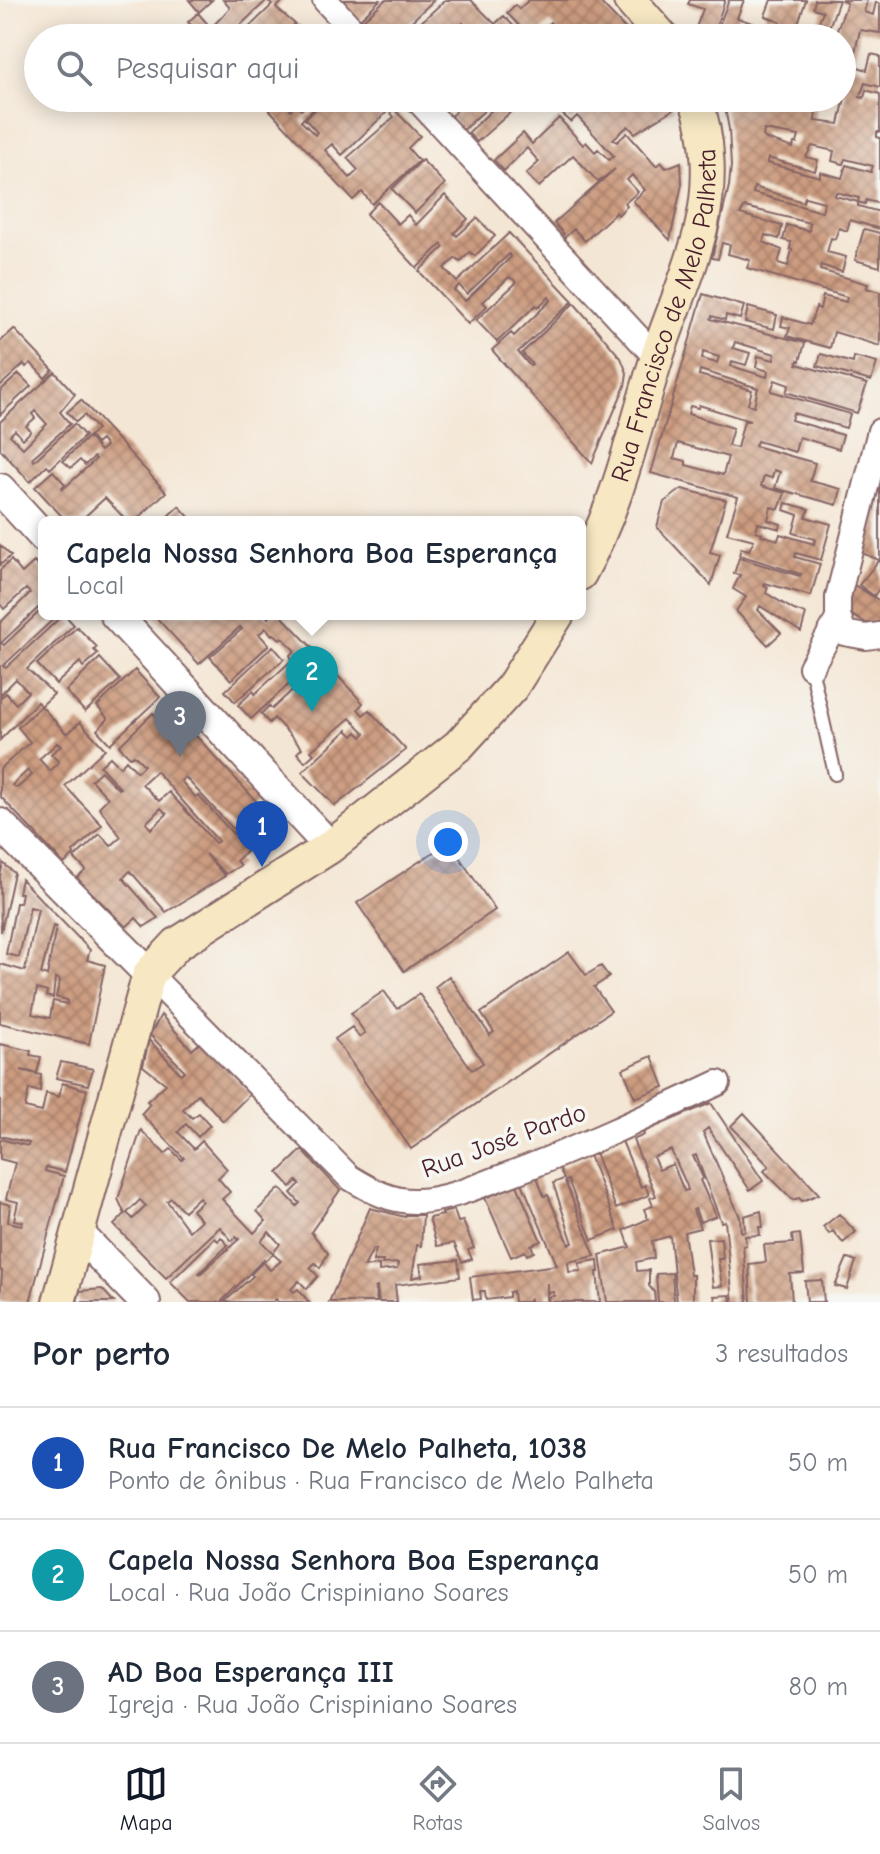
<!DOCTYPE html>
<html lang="pt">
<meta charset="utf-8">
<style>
:root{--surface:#fff;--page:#f2f2f3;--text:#1f2937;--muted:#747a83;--line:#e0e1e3;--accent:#111827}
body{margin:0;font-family:"Comic Neue",sans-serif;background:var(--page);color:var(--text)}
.you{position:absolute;left:448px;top:842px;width:28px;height:28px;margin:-20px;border:6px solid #fff;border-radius:50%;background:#1a73e8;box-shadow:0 0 0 12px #1a73e833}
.badge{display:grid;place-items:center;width:52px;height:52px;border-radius:50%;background:var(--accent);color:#fff;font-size:26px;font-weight:700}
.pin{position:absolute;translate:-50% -66px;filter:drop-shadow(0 2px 4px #0008)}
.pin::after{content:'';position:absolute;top:42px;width:28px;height:24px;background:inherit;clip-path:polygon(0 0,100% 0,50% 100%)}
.popup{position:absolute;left:38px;top:516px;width:548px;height:104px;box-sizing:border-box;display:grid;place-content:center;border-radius:12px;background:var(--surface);filter:drop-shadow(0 2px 6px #0005);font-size:26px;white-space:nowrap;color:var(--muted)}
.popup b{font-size:30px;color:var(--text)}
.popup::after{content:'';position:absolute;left:50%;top:100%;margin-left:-16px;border:16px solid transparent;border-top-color:var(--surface)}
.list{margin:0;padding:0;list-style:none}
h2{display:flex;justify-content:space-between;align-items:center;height:104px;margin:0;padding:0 32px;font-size:34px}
h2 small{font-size:26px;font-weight:400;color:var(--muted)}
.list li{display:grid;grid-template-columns:52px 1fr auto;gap:24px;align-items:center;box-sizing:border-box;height:112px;padding:0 32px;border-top:2px solid var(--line)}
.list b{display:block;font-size:30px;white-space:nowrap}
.list p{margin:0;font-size:26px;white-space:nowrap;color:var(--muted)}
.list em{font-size:26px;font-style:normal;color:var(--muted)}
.icon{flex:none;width:44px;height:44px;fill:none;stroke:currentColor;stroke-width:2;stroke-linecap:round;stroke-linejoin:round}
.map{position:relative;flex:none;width:880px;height:1302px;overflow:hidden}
.search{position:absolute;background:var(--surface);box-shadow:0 4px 20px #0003;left:24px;right:24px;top:24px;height:88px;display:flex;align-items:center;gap:20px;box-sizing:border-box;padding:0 28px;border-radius:44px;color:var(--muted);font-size:30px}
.sheet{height:440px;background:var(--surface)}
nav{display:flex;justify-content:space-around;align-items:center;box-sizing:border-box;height:112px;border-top:2px solid var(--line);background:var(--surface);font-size:22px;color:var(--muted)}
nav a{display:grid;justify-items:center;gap:4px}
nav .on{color:var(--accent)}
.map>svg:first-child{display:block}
.building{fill:url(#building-cross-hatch);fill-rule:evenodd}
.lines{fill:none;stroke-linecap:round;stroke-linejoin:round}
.service-casing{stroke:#866566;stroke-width:16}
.minor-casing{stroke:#866566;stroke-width:28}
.tertiary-casing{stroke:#866566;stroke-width:34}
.secondary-casing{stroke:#866566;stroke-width:36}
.service{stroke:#fff;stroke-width:12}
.minor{stroke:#fff;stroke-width:24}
.tertiary{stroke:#fff;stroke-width:30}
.secondary{stroke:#f7e8c3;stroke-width:32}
.labels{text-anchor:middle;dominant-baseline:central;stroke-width:7;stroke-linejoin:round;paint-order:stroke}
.street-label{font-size:26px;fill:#4a1f2b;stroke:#f6f6f2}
</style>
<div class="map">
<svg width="880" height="1302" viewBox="0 0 880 1302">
<defs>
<pattern id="building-cross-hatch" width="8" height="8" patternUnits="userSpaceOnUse" patternTransform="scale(2)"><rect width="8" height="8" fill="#cc9c80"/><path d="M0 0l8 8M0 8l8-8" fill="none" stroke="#a87f69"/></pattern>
</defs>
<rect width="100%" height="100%" fill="#f6f6f2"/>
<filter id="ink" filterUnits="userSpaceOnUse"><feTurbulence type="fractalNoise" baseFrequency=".0125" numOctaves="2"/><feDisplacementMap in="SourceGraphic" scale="16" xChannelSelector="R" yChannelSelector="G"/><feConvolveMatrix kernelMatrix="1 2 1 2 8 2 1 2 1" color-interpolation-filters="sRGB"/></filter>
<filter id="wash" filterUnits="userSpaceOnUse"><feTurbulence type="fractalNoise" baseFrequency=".006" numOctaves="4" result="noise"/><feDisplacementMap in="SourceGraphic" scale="32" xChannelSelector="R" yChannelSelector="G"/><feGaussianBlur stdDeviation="1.8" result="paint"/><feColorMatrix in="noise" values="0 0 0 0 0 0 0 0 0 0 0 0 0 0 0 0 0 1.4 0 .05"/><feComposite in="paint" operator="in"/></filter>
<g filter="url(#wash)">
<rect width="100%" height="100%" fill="#f4e6d4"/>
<g id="blocks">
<path class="building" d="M189 0H212L199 12Z
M223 0H267L231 34 235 38H203L188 22 198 13 211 28 230 8Z
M267 0H284L276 8 295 24 280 38H238L272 5Z
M341 0H380L359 20Z
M385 0H434L398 34 399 38H376L361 22Z
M445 0H471L495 24 504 16 525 38H465L463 35 469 30 463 23 454 32 460 38H404Z
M529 0H598L634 38H594L599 34 597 32 590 38H564L550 22 537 35 540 38H531L507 13 515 5 519 9Z
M690 0H725L712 38H697L694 33 703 9 688 4Z
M729 0H744L737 18 755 24 751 38H714Z
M771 0H806L793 38H775L780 22 765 16Z
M815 0H839L826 36 815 32 823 11 813 8Z
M841 0H867L864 12 873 15 876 2 880 4V33L860 30 852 65 867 70 871 54 880 56V87L865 83 860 97 864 98 866 90 880 94V132H877V137L880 138V204L866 200 865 204 858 202V206L880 212V229L850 220 847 231 839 228 835 239 831 238 827 252 846 257 842 272 821 265 820 270 868 284 866 288 880 292V346L834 332 830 348 787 336 790 328 781 326 783 317 810 325 816 307 820 309 823 296 846 302 847 297 747 268 750 260 728 254 730 245 722 243 718 259 712 258 729 186 731 166 729 129 723 98 794 100V98H817L815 121 839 124 846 93H842V38H834L847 3ZM764 130 799 136 797 143H794L793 148 766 139 763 136ZM812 146 834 151 832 161 843 164 845 159 873 166 871 172 846 165 842 178 820 172V177L767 163 768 158 815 171 818 160 806 157ZM754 187 803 202 805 197 824 202 822 212 753 193ZM836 192 859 198 858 202 835 196ZM745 207 810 223 809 231 787 225 783 240 791 242 790 249 792 250 788 266 778 263 782 250 763 242 765 235 779 239 782 226 740 214Z
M298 26 310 38H285Z
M277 98 291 110 296 105 301 110 309 103 305 98H325L301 121 315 135 317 132 305 119 328 98H378L389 110 342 155 332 144 325 150 350 178 358 170 347 158 394 117 390 112 394 109 420 136 408 148 419 161 372 204 362 192 353 200 267 107Z
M453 98H498L462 131 450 117 461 106Z
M506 98H525L515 108Z
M545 98H601L596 102 602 109 614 100 613 98H669L674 109 635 133 628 126 613 139 617 142 627 133 656 166 661 162 666 168 681 162 682 184 670 240 633 201 645 190 632 175 627 180 638 192 625 203 627 206 618 215 616 212 585 241 574 229 563 239 561 236 564 234 554 223 615 169 598 182 573 155 539 187 526 174 539 162 527 148 504 171 494 160 523 133 532 144 559 118 583 145 586 142 595 152 598 149 609 160 614 156 577 116 571 122Z
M502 100 512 111 477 142 468 133Z
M422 160 445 184 415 213 392 189Z
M445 195 468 219 454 233 457 236 477 218 495 236 475 256 470 252 460 262 456 258 444 268 457 282 509 233 573 301 518 352 530 366 532 364 522 353 574 303 621 358 627 373 625 386 592 463 492 350 511 333 514 336 551 300 549 297 538 307 536 305 497 342 476 320 516 283 514 280 509 277 483 302 487 306 468 324 419 271 444 247 442 244 417 268 366 214 378 202 398 224 408 215 416 225ZM509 254 511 257 465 301 454 290 459 285 467 294Z
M864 229 880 233V267L855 260Z
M703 294 744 306 740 319 726 315 725 320 712 316 711 319 805 343 800 361 798 360 797 364 867 384 857 413 786 392 789 385 775 380 771 391 850 414 846 428 793 413 791 420 843 435 839 449 799 437 795 452 757 441 755 446 815 463 810 481 841 489 837 505 775 488 780 472 774 470 772 478 764 476 761 486 785 493 779 509 771 507 768 520 781 524 780 529 758 523 756 531 762 533 761 535 778 540 780 534 814 544 815 539 793 533 798 515 784 510 786 503 809 509 806 517 831 524 821 560 796 553 795 557 820 564 811 596 765 583 764 585 768 587 766 593 794 610 806 614 801 632 760 606 758 610 781 633 768 645 736 611 746 597 733 589 740 575 734 574 739 558 800 576 801 574 739 555 741 548 749 550 754 540 727 533 738 497 651 473ZM735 342 775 354 774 360 758 356 756 367 768 371 767 377 731 366 732 361 746 365 750 353 733 348ZM703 352 719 357 717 363 702 359ZM700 370 758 388 754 406 748 404 752 390 699 375ZM699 405 750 421H744L737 448 728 446 733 428 688 414 690 406 698 408ZM678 443 728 457 723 475 686 465V461L674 458Z
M748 307 777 315 774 329 745 322Z
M14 329 53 370 45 378 31 363 26 367 24 364 0 386V342Z
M821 354 853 363 854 357 877 363 871 381 817 366Z
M55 372 75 394 60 412 70 424 32 458 34 461 74 424 85 436 50 469 47 465 30 482 0 449V422ZM35 411 47 424 23 448 10 435 15 430 23 439 31 431 26 426 35 418 32 414Z
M19 374 31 386 0 415V391Z
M81 400 166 492 134 522H128L105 498 79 522H67L35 487 53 471 65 484 62 487 63 489 96 459 94 457 85 465 80 460 71 468 63 461 88 437 100 451 106 446 101 440 96 444 89 436 97 429 84 415 76 422 67 412Z
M880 472V587L874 596 859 585 879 560 857 551Z
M682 489 726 500 710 552 720 555 711 585 657 527 664 502Z
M179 506 191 519 194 522H167L172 518 169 515Z
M0 545 11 556 0 565Z
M11 560 22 573 34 562 44 573V614H59L3 666 6 668 64 614 74 625 27 669 54 694 41 706 37 702 0 740V698L6 693 16 704 28 692 16 679 0 695V623L30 593 26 589 4 609 0 604V570ZM38 608 40 611 4 645 1 643Z
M851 583 880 601V622L866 623 853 616 848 601Z
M153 614H265L268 618 272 614H280L320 656 251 719 238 705 253 691 255 694 292 660 290 655 295 651 282 637 280 639 274 634 272 635 266 628 259 634 269 645 231 680 210 657 242 629 240 627 199 664Z
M77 627 97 647 94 650 98 654 83 667 80 662 56 684 37 664Z
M273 646 284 659 235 702 225 691Z
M100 658 120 680 85 712 66 691Z
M324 661 363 703 358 709 363 715 369 710 406 750 335 806 302 772 347 730 353 736 357 732 362 737 365 733 350 718 311 751 314 754 305 762 297 753 302 748 274 718 269 723 261 714 269 706 272 709Z
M135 670 160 697 110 744 97 730 108 719 97 706Z
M41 706 67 734 80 722 105 749 65 786 102 825 73 852 74 855 64 864 0 796V769L30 742 18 727ZM57 743 61 746 51 754 59 762 50 771 39 759ZM28 770 32 775 17 788 12 785Z
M153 713 175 737 187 726 257 802 245 813 260 830 246 843 250 848 236 861 241 865 226 874 205 854 225 876 166 912 130 871 123 878 158 918 144 927 136 918 126 927 77 878 86 870 74 858 100 834 111 846 121 837 99 807 108 798 91 780 101 771 118 789 120 788 100 766 110 757 120 767 126 760 137 772 144 765 134 755 130 757 119 746ZM156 771 218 841 215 843 169 792 159 801 142 784ZM185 777 221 816 236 832 233 834 198 795 195 797 181 781ZM161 808 167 814 151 829 146 823Z
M449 842 495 910 404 971 357 903Z
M3 863 14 873 1 932 0 877Z
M21 879 90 950 87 960 105 965 89 1044 0 1023V964L25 971 38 909 30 907 19 957 6 954 16 903H20L22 893H18ZM53 926 56 927 47 976 41 974ZM55 978 60 980 56 997 67 1000V1004L53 1001 50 1018 32 1014 37 989 47 992 46 996 53 998Z
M569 952 586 975 601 966 609 977 594 987 611 1011 411 1149 335 1039 352 1027 359 1037 365 1033 351 1013 384 991 397 1009 419 994 472 1070 483 1063 435 987 449 976 490 1035 494 1032 481 1013Z
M161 1015 192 1050 202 1041 250 1094 223 1121 198 1094 183 1109 192 1118 199 1113 210 1125 198 1137 186 1124 178 1132 194 1149 202 1141 227 1169 218 1178 230 1192 222 1199 254 1233 266 1221 257 1211 280 1188 297 1206 300 1203 291 1193 300 1184 297 1181 291 1187 278 1173 302 1150 340 1190 311 1232 328 1253 320 1268 315 1263 310 1268 318 1276 307 1289 299 1281 291 1289 294 1292 298 1289 309 1302H278L276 1299 273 1302H224L253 1276 251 1274 263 1262 270 1270 281 1261 273 1254 265 1261 264 1259 221 1302H190L170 1282 215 1238 218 1241 221 1237 228 1245 199 1273 200 1274 239 1239 236 1237 232 1241 220 1227 166 1278 114 1225 125 1214 118 1199 141 1130 165 1154 171 1149 182 1160 184 1158 141 1114 150 1104 147 1101 166 1084 143 1066 149 1040 179 1072 181 1074 185 1071 150 1035ZM199 1197 202 1201 192 1210 201 1220 189 1231 167 1201 171 1198 184 1211ZM140 1200 146 1206 133 1219 127 1213ZM269 1232 280 1244 273 1253 261 1241Z
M0 1044 31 1051 30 1055 41 1057 37 1073 21 1070 41 1075 40 1092 29 1089 25 1108 42 1112 46 1093 59 1097 62 1083 87 1090 65 1172 46 1167 45 1171 64 1176 30 1302H0L2 1271 0 1270V1202L10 1205 8 1222 22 1225 23 1222 14 1220 18 1202 6 1199 15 1163 0 1159V1139L28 1146 29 1143 0 1136Z
M652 1056 664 1087 635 1098 623 1069Z
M61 1062 93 1069 88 1085 56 1078Z
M711 1103 763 1181 750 1190 708 1128 703 1132 740 1217 741 1232 745 1231 744 1216 761 1211 763 1227H759L760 1235 745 1236 746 1245 743 1246 748 1302H733L725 1221 721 1222 696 1155 693 1156 703 1178 700 1180 716 1216 700 1222 695 1209 693 1210 700 1228 684 1232 690 1275H693V1302H677L670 1236 652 1241 654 1258 636 1262 637 1271 649 1270V1286L654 1292 655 1302H607L600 1255 630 1247 624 1230 648 1219 644 1209 653 1206 650 1198 656 1196 633 1140 644 1135 643 1132ZM671 1150 687 1186 688 1190 684 1191 673 1164 659 1170 653 1157Z
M744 1113 819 1194 802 1201 799 1198 793 1200 764 1171 769 1166 731 1126Z
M622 1141 641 1187 645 1185 649 1195 616 1209 595 1152Z
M589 1155 618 1230 592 1240 568 1180 565 1181 595 1256 568 1262 569 1272 581 1271 579 1263 598 1260 599 1272H597L600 1302H549L548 1297 554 1296V1292L548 1293 547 1283V1302H531L530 1299 528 1302H514L513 1291 509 1292V1297L486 1300 485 1291H480L481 1299 473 1300 470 1277 557 1265 522 1183 537 1177 544 1196 548 1195 569 1244 573 1243 553 1183 564 1179 559 1168Z
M517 1185 541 1241 531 1245 534 1252 527 1255 525 1251 511 1257 485 1198Z
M370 1208 405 1217 406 1215H423L421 1246 417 1245 412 1278 422 1276 420 1264 458 1260 460 1277 395 1285 397 1302H379L377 1287 375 1288 377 1302H329ZM373 1249H376L373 1261H383L382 1264 398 1263 397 1269 379 1271V1265L364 1267Z
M454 1210 458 1222 463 1221 474 1248 468 1250 472 1259 462 1262 454 1243 437 1246 429 1218 443 1215 442 1213Z
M839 1214 856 1232 843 1243 833 1231 829 1234 823 1227Z
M800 1234 804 1273 790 1274 792 1302H751L749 1264 766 1262 764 1245 793 1243 792 1235Z
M721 1238 723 1259H718L722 1286 713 1287 707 1239Z
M847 1258 856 1261 847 1289 835 1286Z
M672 1273 674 1302H658L656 1274Z
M822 1280 824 1302H807L805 1281Z
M102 1289 114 1302H77L80 1291Z
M730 1295 731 1302H716L714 1296Z"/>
</g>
</g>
<g filter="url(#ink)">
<use href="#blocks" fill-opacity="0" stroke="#866566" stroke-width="2"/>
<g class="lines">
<defs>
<path id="service" d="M811 667 835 774"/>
<path id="minor" d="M325 0 360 38
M416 98 657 358
M880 431 838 597V615L844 633 866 637 880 635
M811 667 838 619
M149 974 349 1177C370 1190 391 1202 417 1201 447 1200 478 1186 505 1176 578 1149 648 1116 718 1083"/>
<path id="tertiary" d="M0 489 44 537
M115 614 330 847
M0 824 149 974
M78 1233 145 1302"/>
<g id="secondary">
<path d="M630 0 663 38"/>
<path id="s1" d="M580 574C619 504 633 432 657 357 671 313 692 269 702 224 711 183 710 138 695 98"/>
<path d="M59 1302 149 974 177 944 330 847 459 745 512 687 558 614"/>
</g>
</defs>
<use href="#service" class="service-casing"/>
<use href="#minor" class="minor-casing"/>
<use href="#tertiary" class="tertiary-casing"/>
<use href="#secondary" class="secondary-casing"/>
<use href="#service" class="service"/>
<use href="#minor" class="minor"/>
<use href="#tertiary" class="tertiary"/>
<use href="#secondary" class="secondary"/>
</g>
</g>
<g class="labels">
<g class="street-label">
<text stroke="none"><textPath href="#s1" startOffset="274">Rua Francisco de Melo Palheta</textPath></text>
<text transform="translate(504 1141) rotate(-20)">Rua José Pardo</text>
</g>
</g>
</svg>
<div class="you"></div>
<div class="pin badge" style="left:262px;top:867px;background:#1a4fb4">1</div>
<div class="pin badge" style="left:312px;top:712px;background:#0f9aa8">2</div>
<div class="popup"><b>Capela Nossa Senhora Boa Esperança</b>Local</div>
<div class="pin badge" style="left:180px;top:757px;background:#6b7280">3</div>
<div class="search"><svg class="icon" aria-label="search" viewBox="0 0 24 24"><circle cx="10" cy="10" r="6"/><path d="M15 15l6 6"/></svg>Pesquisar aqui</div>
</div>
<section class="sheet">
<h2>Por perto<small>3 resultados</small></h2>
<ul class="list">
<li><span class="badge" style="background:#1a4fb4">1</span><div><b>Rua Francisco De Melo Palheta, 1038</b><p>Ponto de ônibus · Rua Francisco de Melo Palheta</p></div><em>50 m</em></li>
<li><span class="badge" style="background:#0f9aa8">2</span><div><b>Capela Nossa Senhora Boa Esperança</b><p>Local · Rua João Crispiniano Soares</p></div><em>50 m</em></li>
<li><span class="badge" style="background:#6b7280">3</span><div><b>AD Boa Esperança III</b><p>Igreja · Rua João Crispiniano Soares</p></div><em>80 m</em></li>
</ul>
</section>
<nav>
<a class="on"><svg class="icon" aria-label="map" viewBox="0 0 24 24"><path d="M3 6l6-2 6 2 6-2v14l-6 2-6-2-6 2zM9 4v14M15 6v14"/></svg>Mapa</a>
<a><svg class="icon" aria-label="directions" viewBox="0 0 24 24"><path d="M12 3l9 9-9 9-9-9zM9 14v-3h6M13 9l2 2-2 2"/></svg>Rotas</a>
<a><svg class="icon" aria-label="saved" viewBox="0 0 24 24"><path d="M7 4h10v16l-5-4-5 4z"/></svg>Salvos</a>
</nav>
